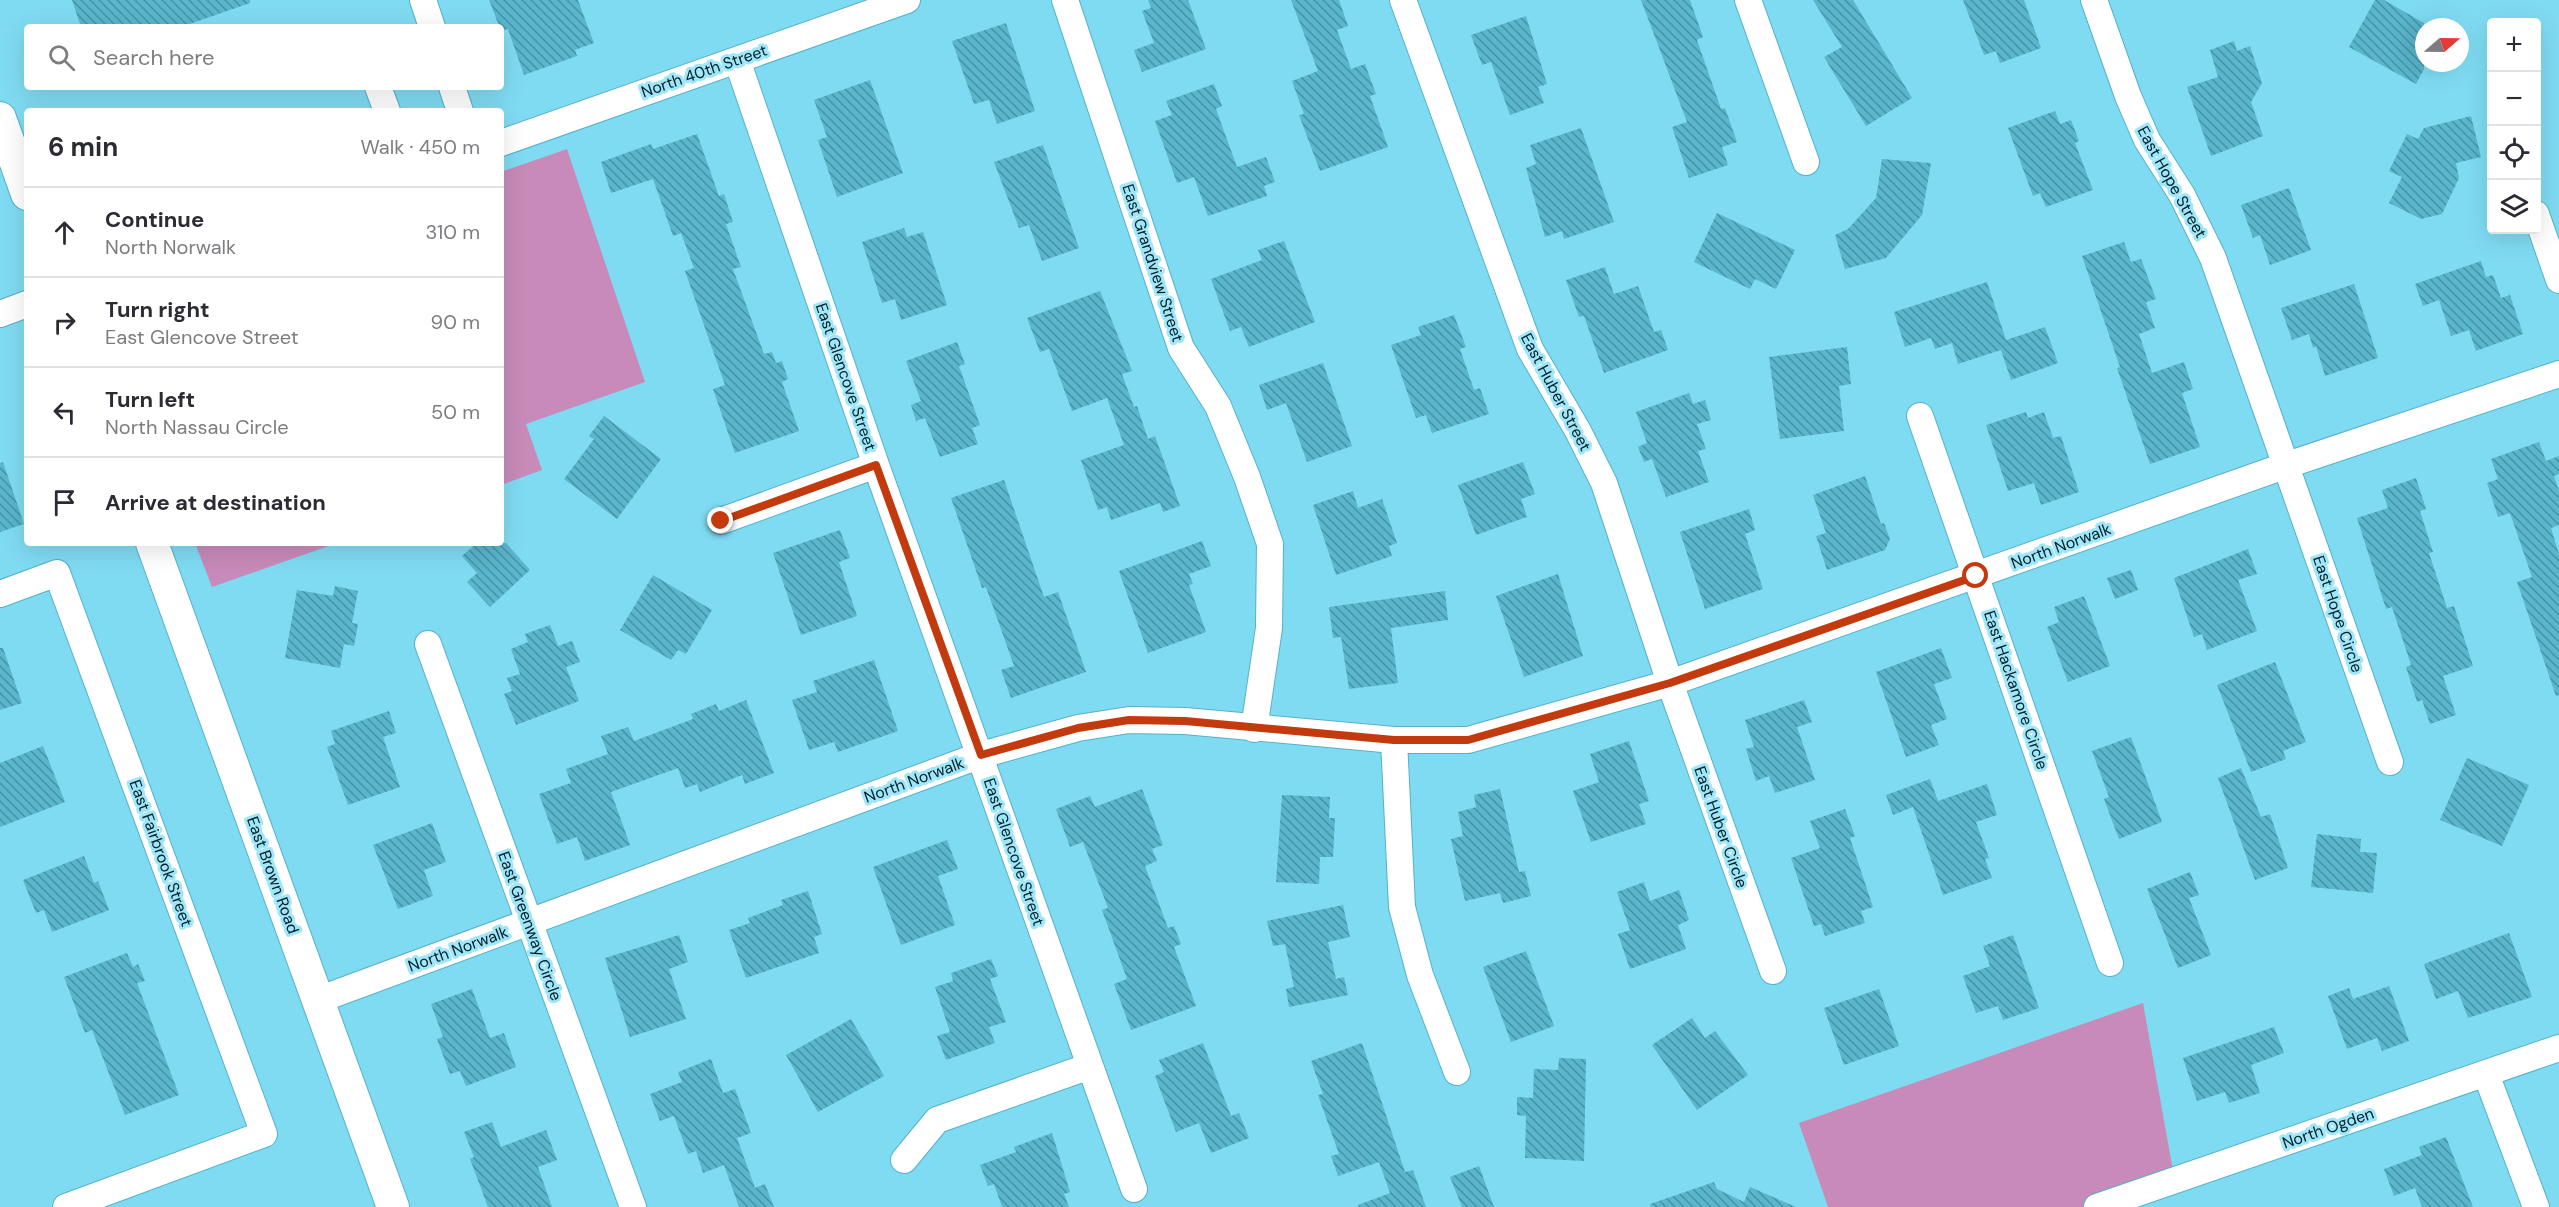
<!DOCTYPE html>
<meta charset="utf-8">
<style>
:root{--surface:#fff;--page:#f7f7f7;--text:#2b2b33;--muted:#7c7c81;--line:#e1e1e2}
body{margin:0;font-family:"DM Sans",sans-serif;background:var(--page);color:var(--text)}
.controls{position:absolute;right:18px;top:18px;display:grid;overflow:hidden;border-radius:6px;box-shadow:0 6px 24px #0002}
.controls button{width:54px;height:54px;display:grid;place-items:center;padding:0;border:0;border-bottom:2px solid var(--line);background:var(--surface);color:var(--text);font:30px sans-serif}
.compass{position:absolute;left:2415px;top:18px;width:54px;height:54px;border-radius:50%;background:var(--surface);box-shadow:0 6px 24px #0002;rotate:70deg}
.stop{position:absolute;width:18px;height:18px;margin:-14px;border:4px solid #c33a0f;border-radius:50%;background:#fff}
.stop.end{background:#c33a0f;border-color:#fff;box-shadow:0 2px 6px #0008}
.list{margin:0;padding:0;list-style:none}
h2{display:flex;justify-content:space-between;align-items:center;height:78px;margin:0;padding:0 24px;font-size:26px}
h2 small{font-size:20px;font-weight:400;color:var(--muted)}
.list li{display:grid;grid-template-columns:39px 1fr auto;gap:18px;align-items:center;box-sizing:border-box;height:90px;padding:0 24px;border-top:2px solid var(--line)}
.list b{display:block;font-size:22px;white-space:nowrap}
.list p{margin:0;font-size:20px;white-space:nowrap;color:var(--muted)}
.list em{font-size:20px;font-style:normal;color:var(--muted)}
.icon{flex:none;width:33px;height:33px;fill:none;stroke:currentColor;stroke-width:2;stroke-linecap:round;stroke-linejoin:round}
.map{position:relative;flex:none;width:2559px;height:1207px;overflow:hidden}
.search{position:absolute;background:var(--surface);box-shadow:0 6px 24px #0002;left:24px;top:24px;width:480px;height:66px;display:flex;align-items:center;gap:15px;box-sizing:border-box;padding:0 21px;border-radius:6px;color:var(--muted);font-size:22px}
.panel{position:absolute;background:var(--surface);box-shadow:0 6px 24px #0002;left:24px;top:108px;width:480px;height:438px;border-radius:6px}
.map>svg:first-child{display:block}
.park{fill:#c88ab9}
.building{fill:url(#building-back-hatch)}
.lines{fill:none;stroke-linecap:round;stroke-linejoin:round}
.minor-casing{stroke:#54b1c8;stroke-width:28}
.major-casing{stroke:#54b1c8;stroke-width:34}
.minor{stroke:#fff;stroke-width:26}
.major{stroke:#fff;stroke-width:32}
.route{stroke:#c33a0f;stroke-width:8}
.labels{text-anchor:middle;dominant-baseline:central;stroke-width:6;stroke-linejoin:round;paint-order:stroke}
.street-label{font-size:16px;fill:#011f26;stroke:#9fe6f8}
</style>
<div class="map">
<svg width="2559" height="1207" viewBox="0 0 2559 1207">
<defs>
<pattern id="building-back-hatch" width="6" height="6" patternUnits="userSpaceOnUse" patternTransform="scale(1.5)"><rect width="6" height="6" fill="#59b6cc"/><path d="M-1 5l2 2M0 0l6 6M5-1l2 2" fill="none" stroke="#4793a5"/></pattern>
</defs>
<rect width="100%" height="100%" fill="#7fdbf2"/>
<path class="park" d="M567 149 645 382 526 424 542 470 501 485V172Z
M195 543H337L212 587Z
M2143 1003 2175 1182 2104 1207H1828L1799 1123Z"/>
<path class="building" d="M72 0H250V3L181 27H81Z
M489 0H578L594 43 575 50 577 56 524 75 508 29 501 31Z
M1148 0H1188L1206 49 1142 72 1134 50 1154 43 1142 11 1151 8Z
M1291 0H1339L1348 26 1337 30 1351 69 1365 64 1376 94 1370 96 1388 147 1320 171 1299 115 1304 114 1292 81 1318 71Z
M1641 0H1690L1703 37 1697 40 1721 109 1725 108 1737 142 1722 147 1728 165 1689 178 1672 127 1687 122Z
M1813 0H1853L1912 98 1866 126 1824 57 1842 47Z
M1963 0H2024L2041 48 2000 63 1996 51 1984 55Z
M2375 0H2384L2424 23V69L2416 84 2349 47Z
M1526 16 1547 84 1538 87 1544 103 1510 115 1491 62 1482 65 1471 35Z
M1006 23 1035 111 997 124 989 100 974 104 952 41Z
M2234 41 2237 51 2250 46 2262 83 2251 102 2263 136 2211 156 2187 87 2218 77 2210 50Z
M870 80 903 173 837 197 818 140 827 137 814 100Z
M1214 84 1222 106 1216 109 1237 167 1266 157 1275 182 1264 186 1267 196 1208 216 1194 177 1177 183 1155 121 1172 115 1166 101Z
M2055 111 2060 124 2071 120 2079 141 2075 143 2093 190 2046 207 2040 193 2033 196 2008 128Z
M2471 116 2481 157 2456 163 2459 178 2442 214 2421 219 2389 203 2402 177 2389 171 2407 134 2418 139 2424 128Z
M1581 128 1614 222 1564 239 1562 231 1545 237 1526 168 1536 164 1530 145Z
M697 134 719 196 724 194 733 222 726 224 741 267 733 269 764 354 772 352 776 363 782 361 788 379 782 382 799 431 735 453 713 389 725 385 685 271 694 268 681 233 673 236 653 179 611 193 601 162 651 144 653 149Z
M1043 145 1079 248 1042 261 1029 225 1019 228 994 162Z
M1882 159 1931 163 1922 215 1886 258 1845 269 1835 235 1848 229 1876 198Z
M2289 188 2311 250 2270 265 2260 235 2253 238 2241 205Z
M1717 213 1795 250 1776 289 1755 279 1750 289 1694 262Z
M904 228 907 237 923 232 947 305 901 320 895 299 882 303 862 242Z
M1284 241 1315 322 1249 347 1241 327 1230 331 1211 279 1262 260 1258 250Z
M2124 242 2131 262 2141 259 2156 299 2146 302 2155 328 2139 334 2152 373 2184 362 2193 389 2182 393 2200 447 2150 464 2117 368 2120 367 2082 256Z
M2481 261 2486 277 2493 275 2501 298 2510 295 2523 334 2476 351 2469 330 2451 336 2439 300 2423 306 2415 284Z
M1605 267 1614 294 1638 286 1654 332 1661 330 1668 350 1604 373 1584 316 1579 317 1566 280Z
M1987 282 2006 340 2045 327 2058 363 2011 380 2001 350 1958 364 1952 343 1935 349 1931 338 1905 347 1894 312Z
M2354 284 2378 358 2325 376 2316 346 2313 348 2309 334 2292 340 2281 308Z
M1100 291 1132 371 1122 374 1134 407 1137 406 1148 439 1155 436 1180 506 1163 512 1160 503 1111 520 1107 507 1098 510 1081 460 1124 445 1107 398 1072 411 1049 349 1040 352 1027 318Z
M1454 315 1466 347 1460 349 1474 390 1480 388 1489 414 1432 433 1426 415 1416 418 1391 345 1421 335 1418 327Z
M957 342 965 364 959 366 980 425 972 428 978 444 940 457 925 418 916 421 911 405 921 401 906 361Z
M1847 347 1851 384 1839 386 1844 431 1780 439 1769 357Z
M1323 363 1352 446 1307 462 1286 403 1267 410 1259 385Z
M1689 393 1693 404 1705 400 1711 420 1697 424 1706 449 1698 451 1709 482 1666 497 1652 459 1644 462 1638 447 1647 443 1636 412Z
M2026 412 2028 418 2044 412 2053 438 2061 436 2079 492 2041 505 2034 483 2008 491 1986 425Z
M604 416 661 459 617 519 564 479 594 439 589 436Z
M2539 442 2546 461 2559 456V474L2554 476 2559 491V525L2551 528 2559 554V695L2556 696 2517 582 2532 577 2510 513 2498 517 2487 483 2498 479 2491 459Z
M3 462 24 524 0 532V463Z
M1523 462 1535 494 1521 499 1527 517 1476 535 1458 485Z
M1865 476 1881 524 1884 523 1890 539 1885 550 1827 570 1816 536 1826 533 1813 495Z
M2416 478 2426 509 2420 511 2433 552 2429 553 2447 608 2454 606 2473 666 2443 676 2456 715 2430 724 2422 700 2417 702 2406 667 2411 665 2392 607 2386 609 2357 518 2388 508 2382 490Z
M1004 480 1044 597 1058 592 1086 672 1011 698 1001 670 1014 666 986 587 982 588 951 498Z
M1353 491 1358 508 1382 499 1397 543 1389 546 1392 556 1336 575 1313 505Z
M1749 509 1755 530 1745 534 1763 589 1705 609 1680 532Z
M840 530 850 558 839 562 857 616 801 635 773 553Z
M1202 541 1211 566 1189 574 1193 584 1189 585 1206 632 1148 653 1119 571Z
M477 543H506L530 570 490 607 467 582 477 573 462 556Z
M2248 549 2257 574 2238 580 2257 631 2207 650 2202 634 2194 637 2174 578Z
M2131 570 2138 590 2115 599 2107 578Z
M1558 574 1583 656 1524 677 1496 596Z
M653 575 712 610 686 654 678 650 671 660 620 630Z
M335 586 358 591 352 623 358 624 354 646 344 644 340 668 285 658 297 590 333 596Z
M1445 591 1448 620 1391 628 1398 683 1349 689 1341 637 1333 638 1329 607Z
M2084 596 2110 666 2068 682 2047 627 2059 622 2054 607Z
M550 625 558 646 572 641 580 662 566 667 579 701 516 725 504 694 512 691 507 678 520 674 511 649 528 642 525 634Z
M0 648H3L22 703 0 710Z
M1941 648 1952 678 1934 684 1947 719 1931 725 1939 745 1906 757 1876 672Z
M874 660 898 731 838 752 834 742 809 750 792 700 817 692 813 681Z
M2275 662 2306 742 2283 751 2286 759 2251 772 2217 685Z
M746 700 774 773 745 784 742 775 700 792 697 784 685 788 678 768 611 792 630 845 585 861 577 837 557 844 539 794 571 783 566 769 608 754 601 736 628 727 634 741 693 719 691 714 716 704 719 711Z
M1804 700 1812 722 1797 727 1815 780 1775 793 1769 776 1756 781 1746 749 1754 747 1745 720Z
M389 711 396 733 383 737 400 787 348 805 327 747 335 744 331 731Z
M2131 737 2162 822 2119 839 2104 799 2109 797 2092 751Z
M1629 741 1649 801 1639 804 1646 824 1591 842 1573 791 1599 782 1590 754Z
M43 746 65 802 0 827V763Z
M2467 758 2529 785 2502 846 2440 820Z
M2241 768 2261 817 2270 814 2288 868 2255 880 2218 778Z
M1930 779 1938 801 1987 784 1997 815 1976 822 1989 858 1985 859 1992 878 1943 895 1913 807 1893 815 1886 795Z
M1142 789 1163 845 1152 849 1157 861 1145 866 1168 928 1174 926 1181 944 1174 947 1196 1006 1131 1030 1114 984 1127 979 1102 910 1108 908 1083 842 1070 847 1056 809 1090 796 1095 807Z
M1500 789 1519 872 1525 871 1531 896 1503 903 1500 893 1465 901 1451 839 1463 836 1458 812 1476 807 1474 795Z
M1282 795 1330 797 1329 818H1335L1333 857H1320L1319 884 1276 882Z
M1845 809 1855 836 1850 838 1873 907 1861 911 1865 923 1825 936 1821 924 1814 926 1791 858 1820 848 1810 821Z
M432 823 446 862 424 870 433 896 398 909 373 845Z
M2317 834 2361 839 2360 852 2377 853 2373 893 2311 887Z
M947 840 958 869 938 876 955 925 901 945 873 867Z
M84 856 94 883 98 881 109 910 52 932 44 910 36 913 23 880Z
M2190 872 2199 895 2189 898 2211 955 2178 968 2147 889Z
M1644 882 1650 901 1679 890 1689 920 1678 925 1686 949 1630 969 1618 934 1630 930 1617 892Z
M808 891 822 934 814 937 819 953 746 978 729 930 750 923 748 918 783 905 781 900Z
M1343 905 1350 937 1328 942 1336 979 1344 977 1348 995 1289 1007 1286 989 1294 987 1285 944 1273 946 1267 921Z
M2509 933 2532 997 2468 1018 2458 991 2436 999 2424 964Z
M679 935 688 962 669 969 686 1019 630 1037 605 958Z
M2013 935 2039 1008 2003 1020 1998 1006 1976 1013 1963 976 1990 966 1983 946Z
M1526 951 1554 1026 1511 1042 1483 967Z
M127 953 133 967 138 964 145 981 137 983 179 1095 125 1115 92 1030 85 1033 64 977Z
M991 959 998 976 990 979 1006 1022 989 1027 995 1043 946 1060 937 1036 950 1032 935 987 953 981 951 973Z
M2389 986 2409 1041 2382 1051 2377 1038 2347 1049 2328 996 2349 988 2353 999Z
M472 989 490 1038 504 1033 516 1067 466 1086 460 1071 450 1074 437 1039 443 1037 431 1004Z
M1879 989 1899 1046 1844 1065 1824 1008Z
M1692 1018 1705 1038 1715 1031 1748 1075 1697 1110 1652 1045Z
M851 1019 884 1076 818 1112 786 1055Z
M2274 1027 2284 1053 2251 1065 2260 1093 2229 1103 2225 1092 2197 1101 2183 1058Z
M1203 1043 1231 1116 1239 1113 1249 1138 1211 1153 1199 1123 1176 1132 1155 1076 1164 1072 1159 1060Z
M1362 1043 1405 1172 1413 1170 1426 1207H1359L1358 1205 1390 1193 1379 1162 1338 1176 1331 1156 1339 1154 1318 1095 1323 1094 1311 1061Z
M1559 1058 1586 1059 1584 1161 1525 1158 1526 1116 1517 1115V1097L1533 1098 1534 1069 1558 1070Z
M711 1059 723 1093 735 1089 751 1133 737 1138 755 1188 765 1184 774 1207H739L724 1165 703 1173 696 1151 688 1154 674 1116 660 1121 650 1094 682 1082 678 1072Z
M492 1122 501 1147 546 1130 557 1160 538 1167 552 1207H488L470 1159 474 1157 464 1132Z
M1052 1133 1070 1192 1064 1194 1069 1207H1002L994 1184 988 1186 980 1165 1016 1152 1014 1147Z
M2446 1137 2473 1207H2422L2415 1188 2394 1196 2384 1169 2422 1155 2419 1147Z
M1479 1166 1494 1207H1462L1450 1177Z
M1714 1182 1717 1189 1744 1202 1750 1187 1796 1207H1651L1650 1204Z"/>
<g class="lines">
<defs>
<path id="minor" d="M423 0 432 27
M1065 0 1181 348 1218 406 1247 477 1270 544 1269 628 1254 729
M1403 0 1530 349 1578 431 1604 483 1670 683 1773 971
M1748 0 1806 162
M2094 0 2128 96 2147 140 2182 195 2213 258 2390 762
M737 60 876 465 1134 1189
M378 87 387 111
M452 87 460 111
M501 143 907 0
M2536 214 2559 280
M0 314 27 304
M1920 416 2110 963
M721 521 876 465
M0 594 57 573 264 1134 66 1207
M428 644 633 1207
M1394 740 1402 907 1420 975 1457 1072
M318 1000 981 755 1078 728 1129 720 1185 721 1394 740H1468L1670 683 2287 465 2559 374
M2486 1074 2536 1207
M904 1160 937 1120 1090 1066
M2097 1207 2559 1048"/>
<path id="major" d="M0 118 27 194
M152 543 393 1207"/>
</defs>
<use href="#minor" class="minor-casing"/>
<use href="#major" class="major-casing"/>
<use href="#minor" class="minor"/>
<use href="#major" class="major"/>
</g>
<g class="lines">
<path class="route" d="M721 521 876 465 981 755 1078 728 1129 720 1185 721 1394 740H1468L1670 683 1976 576"/>
</g>
<g class="labels">
<g class="street-label">
<text transform="translate(704 71) rotate(-19)">North 40th Street</text>
<text transform="translate(2172 182) rotate(61)">East Hope Street</text>
<text transform="translate(1153 263) rotate(72)">East Grandview Street</text>
<text transform="translate(846 377) rotate(71)">East Glencove Street</text>
<text transform="translate(1556 392) rotate(62)">East Huber Street</text>
<text transform="translate(2061 546) rotate(-20)">North Norwalk</text>
<text transform="translate(2338 614) rotate(71)">East Hope Circle</text>
<text transform="translate(2016 690) rotate(71)">East Hackamore Circle</text>
<text transform="translate(914 780) rotate(-20)">North Norwalk</text>
<text transform="translate(1721 827) rotate(70)">East Huber Circle</text>
<text transform="translate(1014 852) rotate(71)">East Glencove Street</text>
<text transform="translate(161 853) rotate(70)">East Fairbrook Street</text>
<text transform="translate(273 875) rotate(70)">East Brown Road</text>
<text transform="translate(530 926) rotate(70)">East Greenway Circle</text>
<text transform="translate(458 949) rotate(-20)">North Norwalk</text>
<text transform="translate(2328 1128) rotate(-19)">North Ogden</text>
</g>
</g>
</svg>
<div class="controls">
<button>+</button>
<button>−</button>
<button><svg class="icon" aria-label="locate" viewBox="0 0 24 24"><circle cx="12" cy="12" r="6"/><path d="M12 2v4M12 18v4M2 12h4M18 12h4"/></svg></button>
<button><svg class="icon" aria-label="layers" viewBox="0 0 24 24"><path d="M12 4l9 5-9 5-9-5zM3 14l9 5 9-5"/></svg></button>
</div>
<svg class="compass" viewBox="-18 -18 36 36"><path d="M0-13l5 13h-10z" fill="#e53935"/><path d="M0 13l5-13h-10z" fill="#7c7c81"/></svg>
<div class="stop" style="left:1976px;top:576px"></div>
<div class="stop end" style="left:721px;top:521px"></div>
<div class="search"><svg class="icon" aria-label="search" viewBox="0 0 24 24"><circle cx="10" cy="10" r="6"/><path d="M15 15l6 6"/></svg>Search here</div>
<section class="panel">
<h2>6 min<small>Walk · 450 m</small></h2>
<ul class="list">
<li><svg class="icon" aria-label="ahead" viewBox="0 0 24 24"><path d="M12 20V5M6 11l6-6 6 6"/></svg><div><b>Continue</b><p>North Norwalk</p></div><em>310 m</em></li>
<li><svg class="icon" aria-label="right" viewBox="0 0 24 24"><path d="M7 20v-9h11M14 6l5 5-5 5"/></svg><div><b>Turn right</b><p>East Glencove Street</p></div><em>90 m</em></li>
<li><svg class="icon" aria-label="left" viewBox="0 0 24 24"><path d="M17 20v-9H6M10 6l-5 5 5 5"/></svg><div><b>Turn left</b><p>North Nassau Circle</p></div><em>50 m</em></li>
<li><svg class="icon" aria-label="arrive" viewBox="0 0 24 24"><path d="M6 21V4h12l-3 4 3 4H6"/></svg><div><b>Arrive at destination</b></div></li>
</ul>
</section>
</div>
